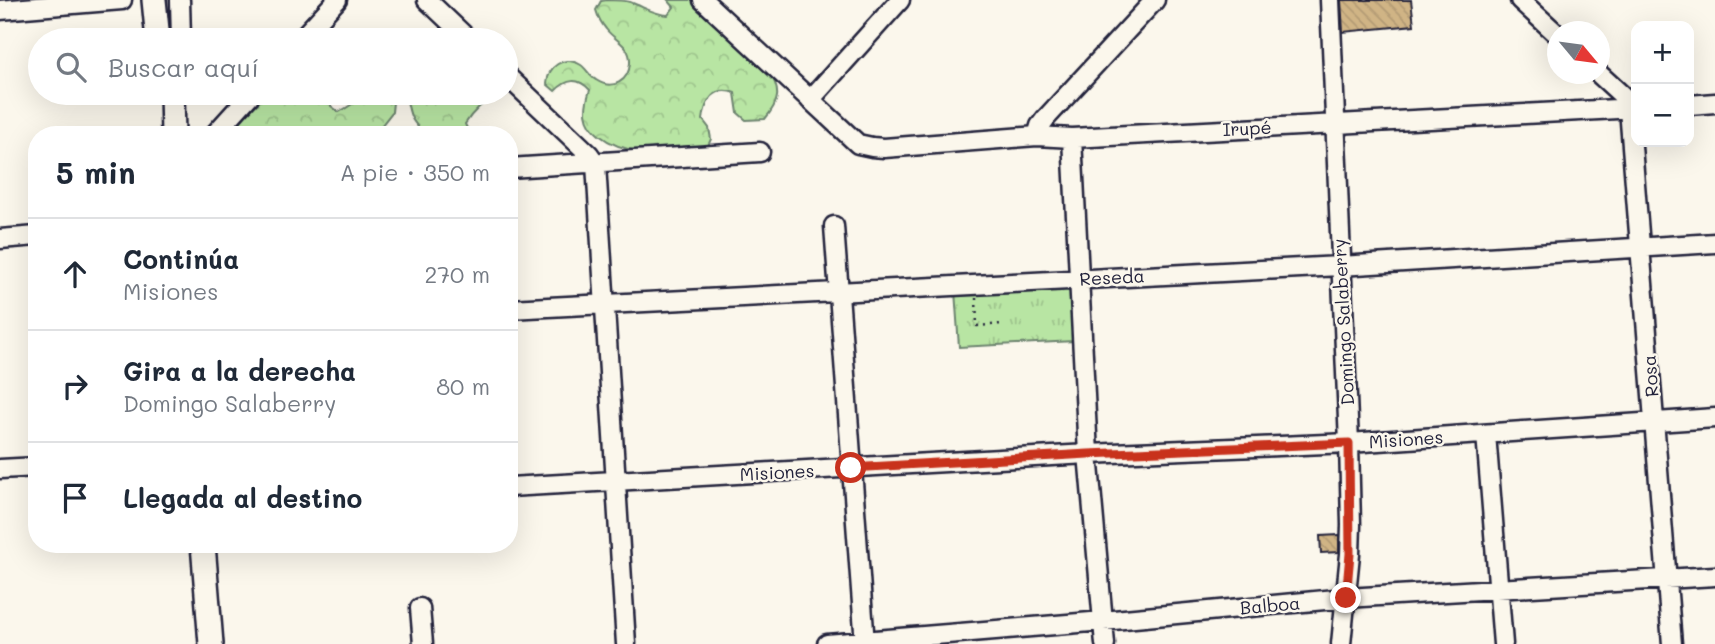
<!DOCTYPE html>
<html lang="es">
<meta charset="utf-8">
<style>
:root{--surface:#fff;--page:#f6f6f7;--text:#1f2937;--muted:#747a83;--line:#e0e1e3}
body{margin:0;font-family:Mali,sans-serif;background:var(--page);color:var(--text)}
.controls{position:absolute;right:21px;top:21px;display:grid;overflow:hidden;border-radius:14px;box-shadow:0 7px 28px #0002}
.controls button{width:63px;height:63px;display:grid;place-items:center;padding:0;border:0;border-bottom:2px solid var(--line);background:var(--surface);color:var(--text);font:35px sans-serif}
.compass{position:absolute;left:1547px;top:21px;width:63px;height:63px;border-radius:50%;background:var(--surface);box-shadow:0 7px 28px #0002;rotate:119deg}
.stop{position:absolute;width:21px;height:21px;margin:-16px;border:5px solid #c8321e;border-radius:50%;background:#fff}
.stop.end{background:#c8321e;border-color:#fff;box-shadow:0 2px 7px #0008}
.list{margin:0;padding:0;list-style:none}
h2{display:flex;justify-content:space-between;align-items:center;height:91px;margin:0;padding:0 28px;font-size:30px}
h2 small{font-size:23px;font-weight:400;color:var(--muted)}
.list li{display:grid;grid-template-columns:46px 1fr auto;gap:21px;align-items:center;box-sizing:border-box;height:112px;padding:0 28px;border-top:2px solid var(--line)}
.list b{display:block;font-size:26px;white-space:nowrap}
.list p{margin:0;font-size:23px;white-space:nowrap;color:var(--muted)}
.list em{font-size:23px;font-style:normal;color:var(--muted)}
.icon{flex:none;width:38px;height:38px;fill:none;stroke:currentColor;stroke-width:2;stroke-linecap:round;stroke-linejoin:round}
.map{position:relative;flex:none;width:1715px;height:644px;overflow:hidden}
.search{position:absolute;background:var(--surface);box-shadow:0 7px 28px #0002;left:28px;top:28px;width:490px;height:77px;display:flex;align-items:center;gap:18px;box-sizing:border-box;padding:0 24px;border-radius:38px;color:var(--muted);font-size:26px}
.panel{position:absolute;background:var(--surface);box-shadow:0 7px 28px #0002;left:28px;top:126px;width:490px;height:427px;border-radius:28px}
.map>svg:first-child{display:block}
.forest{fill:url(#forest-crowns);stroke:#6d846f;stroke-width:2}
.park{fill:url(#park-tufts);stroke:#6d846f;stroke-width:2}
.building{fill:url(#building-back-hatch);stroke:#22223b;stroke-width:2}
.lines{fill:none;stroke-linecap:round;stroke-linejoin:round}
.minor-casing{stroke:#22223b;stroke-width:23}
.major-casing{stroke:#22223b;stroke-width:28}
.path{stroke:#22223b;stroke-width:2.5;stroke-dasharray:2 5;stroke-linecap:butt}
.minor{stroke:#fbf7ec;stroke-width:18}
.major{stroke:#fbf7ec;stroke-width:23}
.route{stroke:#c8321e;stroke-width:9}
.labels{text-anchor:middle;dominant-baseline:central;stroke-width:5;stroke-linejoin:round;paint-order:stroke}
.street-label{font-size:18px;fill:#22223b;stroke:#fbf7ec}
</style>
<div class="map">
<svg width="1715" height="644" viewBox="0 0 1715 644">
<defs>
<pattern id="forest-crowns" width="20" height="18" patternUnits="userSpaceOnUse" patternTransform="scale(1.75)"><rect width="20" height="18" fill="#b8e5a3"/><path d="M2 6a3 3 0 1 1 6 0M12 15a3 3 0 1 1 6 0" fill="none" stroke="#9ec48d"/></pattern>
<pattern id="park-tufts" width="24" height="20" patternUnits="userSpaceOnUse" patternTransform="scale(1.75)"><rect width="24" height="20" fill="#b8e5a3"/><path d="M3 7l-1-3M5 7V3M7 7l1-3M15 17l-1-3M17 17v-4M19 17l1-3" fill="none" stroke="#9ec48d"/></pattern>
<pattern id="building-back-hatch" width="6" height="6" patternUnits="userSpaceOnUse" patternTransform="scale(1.75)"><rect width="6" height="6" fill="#d0b485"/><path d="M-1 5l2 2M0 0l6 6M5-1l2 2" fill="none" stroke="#b29a74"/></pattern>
</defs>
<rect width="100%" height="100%" fill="#fbf7ec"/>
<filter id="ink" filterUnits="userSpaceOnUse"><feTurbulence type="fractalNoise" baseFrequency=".0143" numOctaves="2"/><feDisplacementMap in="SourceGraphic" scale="14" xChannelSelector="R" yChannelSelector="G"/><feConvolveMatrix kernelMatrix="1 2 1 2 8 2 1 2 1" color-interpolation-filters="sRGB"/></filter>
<g filter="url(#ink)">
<path class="forest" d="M607 0C615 0 623 0 630 2 644 7 653 14 668 15L674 7 668 0H695L712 21 769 71C781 91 780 101 765 119L746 120 738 113 735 93C714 85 705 101 703 120L709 128 711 139 707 148C669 150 630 160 599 135 583 122 584 108 590 90 578 77 567 79 555 91L547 84C548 66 563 55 581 65 587 69 590 77 596 80 613 91 629 81 630 63 631 45 615 41 606 29 601 23 598 17 596 10L601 1Z
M267 93H334L331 97V106L339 112C363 100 364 86 393 102L392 112 374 135H236L234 131C242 116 257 106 267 93Z
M405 93H435L446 97 458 93H495V95C482 104 473 111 465 124L470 135H426C407 117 411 115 405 93Z"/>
<path class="park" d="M1066 287 1072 294 1074 341 959 347 955 291Z"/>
<path class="building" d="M1341 0H1411L1414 25 1343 32Z
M1339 535V552L1321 553 1320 536Z"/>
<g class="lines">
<defs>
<path id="minor" d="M180 0 181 40
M427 0 469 40
M703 0 858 144 872 147 884 148 1037 136 1072 138 1636 108
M1330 0 1349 443 1351 525 1350 554 1341 644
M1520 0 1558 35
M0 10 122 0
M300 40 337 0
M1599 74 1624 97 1629 109 1672 644
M506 75 589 154 596 164 626 644
M810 100 900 0
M1689 105 1715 103
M214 135 252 93
M1037 136 1040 126 1046 118 1155 0
M1072 138 1088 454 1105 644
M509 168 760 152
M834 226 865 644
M0 239 37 236
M509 309 1340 266 1715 243
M1486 434 1503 644
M0 469 37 467
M509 487 1088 454 1349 443 1715 418
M420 608 423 644
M827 644 1103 621 1346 598 1715 576"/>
<path id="major" d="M154 0 158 40
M172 93 173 135
M203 544 211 644"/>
</defs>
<use href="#minor" class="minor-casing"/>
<use href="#major" class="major-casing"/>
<path class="path" d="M976 298 977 326 1002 324"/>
<use href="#minor" class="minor"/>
<use href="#major" class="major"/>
</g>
</g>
<g class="lines" filter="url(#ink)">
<path class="route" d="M851 468 1088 454 1349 443 1350 554 1346 598"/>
</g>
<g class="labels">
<g class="street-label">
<text transform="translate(1247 128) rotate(-3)">Irupé</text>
<text transform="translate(1112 277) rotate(-3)">Reseda</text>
<text transform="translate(1343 322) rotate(-93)">Domingo Salaberry</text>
<text transform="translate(1650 376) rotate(-94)">Rosa</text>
<text transform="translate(1406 439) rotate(-4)">Misiones</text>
<text transform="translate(777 472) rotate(-3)">Misiones</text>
<text transform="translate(1270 605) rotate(-5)">Balboa</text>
</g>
</g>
</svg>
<div class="controls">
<button>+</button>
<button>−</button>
</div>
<svg class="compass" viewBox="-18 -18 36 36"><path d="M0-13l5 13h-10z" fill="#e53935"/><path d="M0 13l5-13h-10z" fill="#747a83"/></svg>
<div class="stop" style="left:851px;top:468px"></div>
<div class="stop end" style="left:1346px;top:598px"></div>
<div class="search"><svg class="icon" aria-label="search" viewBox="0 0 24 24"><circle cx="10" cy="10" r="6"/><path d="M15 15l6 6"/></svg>Buscar aquí</div>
<section class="panel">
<h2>5 min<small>A pie · 350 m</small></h2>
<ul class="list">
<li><svg class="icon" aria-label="ahead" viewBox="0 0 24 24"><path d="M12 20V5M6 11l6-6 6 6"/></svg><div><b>Continúa</b><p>Misiones</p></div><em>270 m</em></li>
<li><svg class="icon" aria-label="right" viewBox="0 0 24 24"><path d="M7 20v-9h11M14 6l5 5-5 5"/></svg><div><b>Gira a la derecha</b><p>Domingo Salaberry</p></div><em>80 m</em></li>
<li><svg class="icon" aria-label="arrive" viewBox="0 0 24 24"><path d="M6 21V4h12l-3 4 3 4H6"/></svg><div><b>Llegada al destino</b></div></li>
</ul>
</section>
</div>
